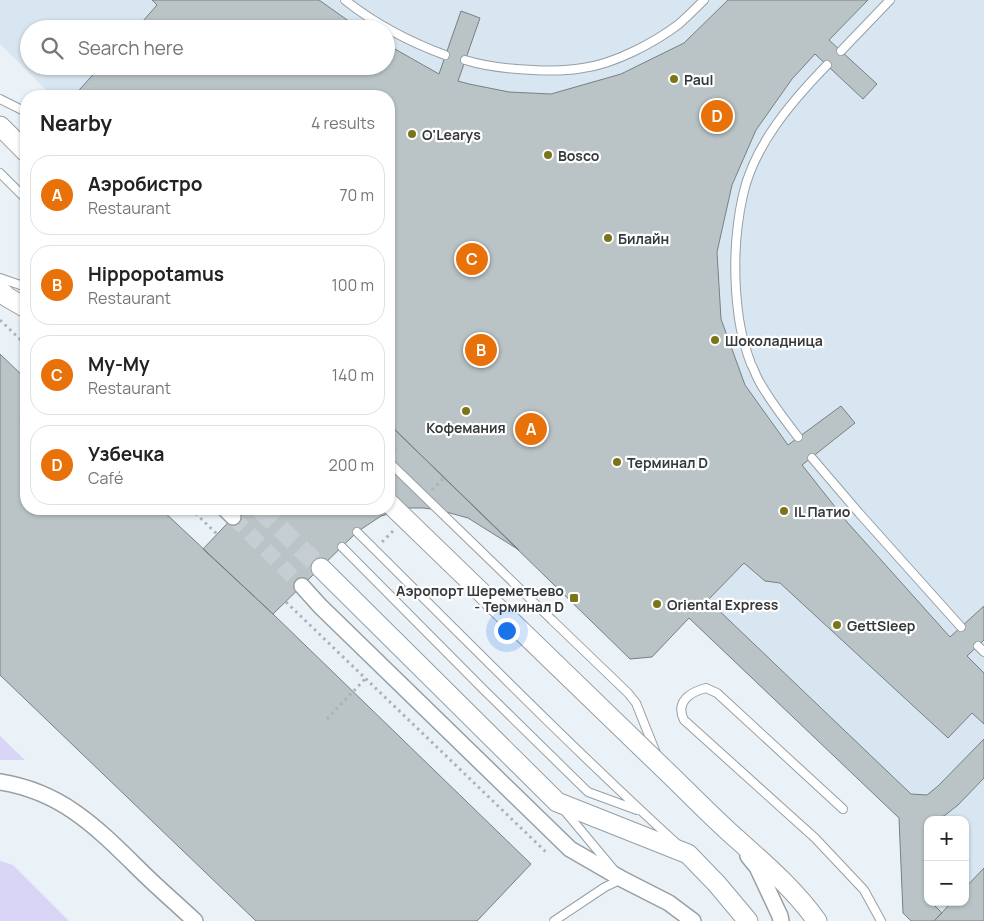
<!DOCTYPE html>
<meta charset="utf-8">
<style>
:root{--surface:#fff;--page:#f2f2f2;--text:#222;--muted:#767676;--line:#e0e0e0;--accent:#7b7519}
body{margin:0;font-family:Manrope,sans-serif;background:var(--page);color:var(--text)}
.controls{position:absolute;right:15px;bottom:15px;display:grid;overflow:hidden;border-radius:10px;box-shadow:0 1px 4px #0004}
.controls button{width:45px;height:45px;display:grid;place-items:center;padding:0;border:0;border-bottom:1px solid var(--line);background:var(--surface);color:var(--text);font:25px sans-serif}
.you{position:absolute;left:506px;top:630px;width:18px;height:18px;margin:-12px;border:4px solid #fff;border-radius:50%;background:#1a73e8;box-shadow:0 0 0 8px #1a73e833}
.badge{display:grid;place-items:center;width:32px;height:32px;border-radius:50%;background:var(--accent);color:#fff;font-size:16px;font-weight:700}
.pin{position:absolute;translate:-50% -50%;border:2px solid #fff;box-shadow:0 1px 5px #0006}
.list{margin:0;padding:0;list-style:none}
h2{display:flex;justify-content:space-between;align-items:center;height:65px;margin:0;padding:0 20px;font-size:21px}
h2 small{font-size:16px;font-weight:400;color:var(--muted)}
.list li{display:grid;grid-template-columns:32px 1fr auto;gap:15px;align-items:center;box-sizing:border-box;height:80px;margin:0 10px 10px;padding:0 10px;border:1px solid var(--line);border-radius:20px}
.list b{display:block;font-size:19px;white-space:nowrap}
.list p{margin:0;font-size:16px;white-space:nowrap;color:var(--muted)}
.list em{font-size:16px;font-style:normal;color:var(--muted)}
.icon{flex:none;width:28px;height:28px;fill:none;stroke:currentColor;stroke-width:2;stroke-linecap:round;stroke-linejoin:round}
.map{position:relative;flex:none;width:984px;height:921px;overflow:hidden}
.search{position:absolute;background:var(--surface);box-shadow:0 1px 4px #0004;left:20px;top:20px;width:375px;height:55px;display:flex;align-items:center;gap:12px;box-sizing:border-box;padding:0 18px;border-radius:28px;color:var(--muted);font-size:19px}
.panel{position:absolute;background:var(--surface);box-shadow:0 1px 4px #0004;left:20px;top:90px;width:375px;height:425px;border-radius:20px}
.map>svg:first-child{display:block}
.built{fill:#d8e6f1;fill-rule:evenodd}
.green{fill:#d9d5f6}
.building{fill:#bac4c6;stroke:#778082}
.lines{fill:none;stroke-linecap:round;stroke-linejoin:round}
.minor-tunnel{stroke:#c6cdd3;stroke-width:15;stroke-dasharray:15 8;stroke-linecap:butt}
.tertiary-tunnel{stroke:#c6cdd3;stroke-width:19;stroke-dasharray:19 9;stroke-linecap:butt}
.service-casing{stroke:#979fa4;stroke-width:10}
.minor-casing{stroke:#979fa4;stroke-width:18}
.tertiary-casing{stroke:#979fa4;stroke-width:21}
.path{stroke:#acb2b7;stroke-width:3;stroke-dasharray:2.5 4;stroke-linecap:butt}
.service{stroke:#fff;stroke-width:8}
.minor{stroke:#fff;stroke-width:15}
.tertiary{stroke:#fff;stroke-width:19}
.service-bridge-casing{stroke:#979fa4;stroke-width:10;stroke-linecap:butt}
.tertiary-bridge-casing{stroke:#979fa4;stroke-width:21;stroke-linecap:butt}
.service-bridge{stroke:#fff;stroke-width:8}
.tertiary-bridge{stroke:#fff;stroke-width:19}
.poi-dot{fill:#7b7519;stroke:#fefefe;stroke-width:2}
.labels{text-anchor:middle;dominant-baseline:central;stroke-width:4.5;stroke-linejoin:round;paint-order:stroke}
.poi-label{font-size:14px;font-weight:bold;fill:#373a3d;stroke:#fefefe;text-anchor:start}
</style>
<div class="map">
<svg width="984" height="921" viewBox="0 0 984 921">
<rect width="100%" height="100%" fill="#eaf2f8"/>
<path class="built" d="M0 0H984V921H911L903 913 899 818 689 619 652 657 528 559 389 424V96H52L0 44ZM29 29H386V66H29ZM928 820H965V902H928Z"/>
<path class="green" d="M0 736 25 760H0Z
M0 861 13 865 69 921H0Z"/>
<path class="building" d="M152 0H319L360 29H136L157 5Z
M728 0H868L829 40 877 84 863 99 815 54 792 79 756 130 732 185 717 252 721 319 745 385 788 445 841 406 855 423 802 465 847 522 950 637 984 606V640L967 656 984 673V724L972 713 948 738 780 583 765 581 744 563 708 600 911 794 927 795 938 786 984 739V778L958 805 944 816 928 820V902H931L942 913 934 921H911L903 913 899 818 689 618 652 657 630 659 389 424V96H77L80 89 101 66H386V44L439 74 461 11 480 18 458 81 469 84 509 92 551 94 621 74 684 43Z
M0 354 26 379V509H161L273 614 531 864 477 921H256L0 675Z
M389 424 519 550 468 518 439 510 423 508H407L381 516 357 532 273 614 203 549 241 509H389Z
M984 868V921H934L952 902H965V888Z"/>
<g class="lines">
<path class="minor-tunnel" d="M233 517 302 586"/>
<path class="tertiary-tunnel" d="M260 509 321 568"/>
<defs>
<path id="service" d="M345 0C374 23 410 42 445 55
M841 51 890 0
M465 60C487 67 510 69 533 70 550 71 566 71 583 68 614 64 654 43 679 24 688 16 696 8 704 0
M0 99 26 112
M0 173 26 199
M0 278 26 287
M798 437C784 419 770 401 759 381 756 376 754 369 751 364 741 337 738 318 736 290 734 258 736 226 743 195 754 145 792 101 827 65
M812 458 859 513 961 627
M357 532C463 637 567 743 676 843
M342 547 484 690 588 792 637 810
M552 620 628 693 636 703 656 753
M978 646 984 652
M843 809 717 693 706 688C690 692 675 702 684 720L815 838 864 890 881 921
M564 810 614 870
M554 921 605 887 622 879"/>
<path id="minor" d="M225 509 233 517
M302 586 320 606 570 849 622 879 669 903 693 921
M0 782C63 792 97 828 141 871 158 888 177 904 195 921
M748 856 757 867 780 916 781 921"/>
<path id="tertiary" d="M0 126 26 152
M0 290 7 297 26 308
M321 568 557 802 688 854 717 884 748 921
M662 767C684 788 705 810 728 831 759 859 792 886 817 921"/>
</defs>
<use href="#service" class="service-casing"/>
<use href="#minor" class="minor-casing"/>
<use href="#tertiary" class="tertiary-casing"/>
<path class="path" d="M0 320 26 345
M20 424 26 418
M389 443 397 451
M432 490 443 479
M191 509 217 534
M382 542 394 530
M286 602 547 853
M327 719 366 678"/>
<use href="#service" class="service"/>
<use href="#minor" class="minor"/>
<use href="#tertiary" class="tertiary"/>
<defs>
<path id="service-bridge" d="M389 462 552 620"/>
<path id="tertiary-bridge" d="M389 503 662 767"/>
</defs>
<use href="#service-bridge" class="service-bridge-casing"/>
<use href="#tertiary-bridge" class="tertiary-bridge-casing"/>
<use href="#service-bridge" class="service-bridge"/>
<use href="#tertiary-bridge" class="tertiary-bridge"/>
</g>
<g class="poi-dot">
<circle cx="674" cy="79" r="5"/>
<circle cx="412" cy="134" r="5"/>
<circle cx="548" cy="155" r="5"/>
<circle cx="608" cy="238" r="5"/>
<circle cx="715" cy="340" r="5"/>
<circle cx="466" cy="411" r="5"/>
<circle cx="617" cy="462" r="5"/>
<circle cx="784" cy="511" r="5"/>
<rect x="569" y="593" width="10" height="10" rx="2.5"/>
<circle cx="657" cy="604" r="5"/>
<circle cx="837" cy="625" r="5"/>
</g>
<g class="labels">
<g class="poi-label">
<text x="684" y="79">Paul</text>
<text x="422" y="134">O'Learys</text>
<text x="558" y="155">Bosco</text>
<text x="618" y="238">Билайн</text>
<text x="725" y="340">Шоколадница</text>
<text x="466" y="427" text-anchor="middle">Кофемания</text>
<text x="627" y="462">Терминал D</text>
<text x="794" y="511">IL Патио</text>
<text x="564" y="590" text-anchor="end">Аэропорт Шереметьево<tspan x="564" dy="16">- Терминал D</tspan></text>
<text x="667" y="604">Oriental Express</text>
<text x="847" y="625">GettSleep</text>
</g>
</g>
</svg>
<div class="controls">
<button>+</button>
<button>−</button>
</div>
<div class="you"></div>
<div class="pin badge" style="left:531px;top:429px;background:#e8710a">A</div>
<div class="pin badge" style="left:481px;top:350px;background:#e8710a">B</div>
<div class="pin badge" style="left:472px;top:259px;background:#e8710a">C</div>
<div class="pin badge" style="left:717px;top:116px;background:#e8710a">D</div>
<div class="search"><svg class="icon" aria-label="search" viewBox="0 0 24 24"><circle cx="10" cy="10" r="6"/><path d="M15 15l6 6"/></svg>Search here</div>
<section class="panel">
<h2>Nearby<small>4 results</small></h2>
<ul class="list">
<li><span class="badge" style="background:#e8710a">A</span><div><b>Аэробистро</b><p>Restaurant</p></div><em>70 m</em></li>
<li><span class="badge" style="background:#e8710a">B</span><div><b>Hippopotamus</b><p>Restaurant</p></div><em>100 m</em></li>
<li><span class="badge" style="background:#e8710a">C</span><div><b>Му-Му</b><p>Restaurant</p></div><em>140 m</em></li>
<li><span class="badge" style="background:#e8710a">D</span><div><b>Узбечка</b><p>Café</p></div><em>200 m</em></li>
</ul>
</section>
</div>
